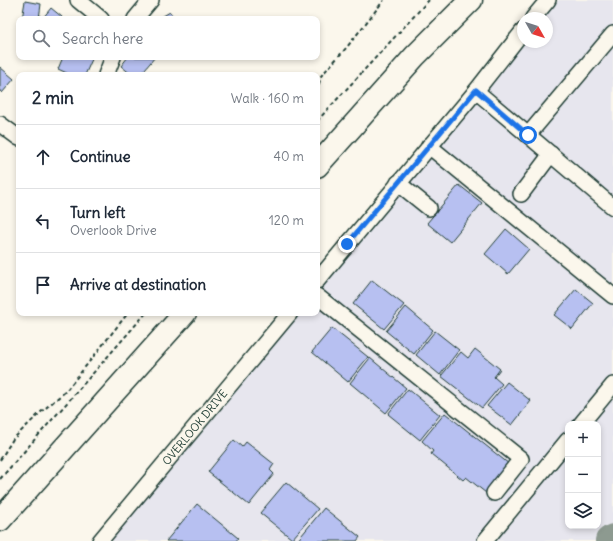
<!DOCTYPE html>
<meta charset="utf-8">
<style>
:root{--surface:#fff;--page:#f6f6f7;--text:#1f2937;--muted:#747a83;--line:#e0e1e3}
body{margin:0;font-family:Delius,sans-serif;background:var(--page);color:var(--text)}
.controls{position:absolute;right:12px;bottom:12px;display:grid;overflow:hidden;border-radius:8px;box-shadow:0 2px 6px #0003}
.controls button{width:36px;height:36px;display:grid;place-items:center;padding:0;border:0;border-bottom:1px solid var(--line);background:var(--surface);color:var(--text);font:20px sans-serif}
.compass{position:absolute;left:517px;top:12px;width:36px;height:36px;border-radius:50%;background:var(--surface);box-shadow:0 2px 6px #0003;rotate:129deg}
.stop{position:absolute;width:12px;height:12px;margin:-9px;border:3px solid #1a73e8;border-radius:50%;background:#fff}
.stop.end{background:#1a73e8;border-color:#fff;box-shadow:0 1px 4px #0008}
.list{margin:0;padding:0;list-style:none}
h2{display:flex;justify-content:space-between;align-items:center;height:52px;margin:0;padding:0 16px;font-size:17px}
h2 small{font-size:13px;font-weight:400;color:var(--muted)}
.list li{display:grid;grid-template-columns:26px 1fr auto;gap:12px;align-items:center;box-sizing:border-box;height:64px;padding:0 16px;border-top:1px solid var(--line)}
.list b{display:block;font-size:15px;white-space:nowrap}
.list p{margin:0;font-size:13px;white-space:nowrap;color:var(--muted)}
.list em{font-size:13px;font-style:normal;color:var(--muted)}
.icon{flex:none;width:22px;height:22px;fill:none;stroke:currentColor;stroke-width:2;stroke-linecap:round;stroke-linejoin:round}
.map{position:relative;flex:none;width:613px;height:541px;overflow:hidden}
.search{position:absolute;background:var(--surface);box-shadow:0 2px 6px #0003;left:16px;top:16px;width:304px;height:44px;display:flex;align-items:center;gap:10px;box-sizing:border-box;padding:0 14px;border-radius:8px;color:var(--muted);font-size:15px}
.panel{position:absolute;background:var(--surface);box-shadow:0 2px 6px #0003;left:16px;top:72px;width:304px;height:244px;border-radius:8px}
.map>svg:first-child{display:block}
.built{fill:#e7e6ee;fill-rule:evenodd}
.lines{fill:none;stroke-linecap:round;stroke-linejoin:round}
.taxiway{stroke:#8d9a90;stroke-width:30}
.building{fill:#b7c0f1;stroke:#1f3d34}
.minor-casing{stroke:#1f3d34;stroke-width:18}
.highway-casing{stroke:#1f3d34;stroke-width:25}
.path{stroke:#1f3d34;stroke-width:2;stroke-dasharray:4 3;stroke-linecap:butt}
.minor{stroke:#fbf7ec;stroke-width:15}
.highway{stroke:#fbf7ec;stroke-width:22}
.route{stroke:#1a73e8;stroke-width:5}
.labels{text-anchor:middle;dominant-baseline:central;stroke-width:3;stroke-linejoin:round;paint-order:stroke}
.street-label{font-size:11px;fill:#1f3d34;stroke:#fbf7ec}
</style>
<div class="map">
<svg width="613" height="541" viewBox="0 0 613 541">
<rect width="100%" height="100%" fill="#fbf7ec"/>
<filter id="ink" filterUnits="userSpaceOnUse"><feTurbulence type="fractalNoise" baseFrequency=".025" numOctaves="2"/><feDisplacementMap in="SourceGraphic" scale="8" xChannelSelector="R" yChannelSelector="G"/><feConvolveMatrix kernelMatrix="1 2 1 2 8 2 1 2 1" color-interpolation-filters="sRGB"/></filter>
<g filter="url(#ink)">
<path class="built" d="M558 0H613V541H108L299 313H317V291L525 42H547V18H544ZM568 424H598V526H568Z"/>
<g class="lines">
<path class="taxiway" d="M610 541 613 539"/>
</g>
<path class="building" d="M25 1 41 4 39 19H22Z
M51 8 62 17 61 19H42Z
M170 12 175 19H158Z
M63 57H93L85 75H71L58 69Z
M128 57H155L140 75H132L121 66Z
M0 67 14 79 2 93 0 91Z
M459 185 482 203 450 242 427 223Z
M506 229 529 249 508 274 485 254Z
M372 280 404 305 384 329 353 304Z
M576 289 593 303 572 329 554 315Z
M406 307 433 330 414 354 386 331Z
M332 328 368 357 348 382 312 352Z
M435 331 459 350 440 375 416 355Z
M475 349 500 369 494 377 502 384 482 408 441 376 461 352 468 358Z
M370 358 406 388 386 413 350 383Z
M507 382 531 401 512 425 487 406Z
M408 389 440 415 420 440 388 414Z
M445 413 509 464 486 493 466 477 463 480 431 454 433 451 422 441Z
M234 440 242 447 246 442 274 464 270 470 274 474 249 505 208 472Z
M286 482 318 509 292 539 260 513Z
M197 504 238 538 236 541H166Z
M324 508 360 537 357 541H297Z"/>
<g class="lines">
<defs>
<g id="minor">
<path d="M78 0 101 19"/>
<path d="M533 18 548 0"/>
<path d="M135 19 151 0"/>
<path d="M106 75 113 57"/>
<path d="M476 91 613 207"/>
<path d="M0 124 19 138"/>
<path d="M528 135 613 34"/>
<path d="M429 146 613 296"/>
<path d="M398 183 429 208"/>
<path d="M521 194 551 154"/>
<path d="M317 281 476 91 523 31"/>
<path d="M317 296 521 459 494 493"/>
<path d="M581 424 613 385"/>
<path id="s1" d="M100 541 290 313"/>
<path d="M485 541 568 440"/>
</g>
<path id="highway" d="M317 166 415 56 471 0
M0 520 185 313"/>
</defs>
<use href="#minor" class="minor-casing"/>
<use href="#highway" class="highway-casing"/>
<path class="path" d="M317 91 321 76 347 47 384 0
M317 121 429 0
M0 460 13 439 41 412 66 391 128 313
M0 479 146 313"/>
<use href="#minor" class="minor"/>
<use href="#highway" class="highway"/>
</g>
</g>
<g class="lines" filter="url(#ink)">
<path class="route" d="M347 244 476 90 528 135"/>
</g>
<g class="labels">
<g class="street-label">
<text stroke="none"><textPath href="#s1" startOffset="148">OVERLOOK DRIVE</textPath></text>
</g>
</g>
</svg>
<div class="controls">
<button>+</button>
<button>−</button>
<button><svg class="icon" aria-label="layers" viewBox="0 0 24 24"><path d="M12 4l9 5-9 5-9-5zM3 14l9 5 9-5"/></svg></button>
</div>
<svg class="compass" viewBox="-18 -18 36 36"><path d="M0-13l5 13h-10z" fill="#e53935"/><path d="M0 13l5-13h-10z" fill="#747a83"/></svg>
<div class="stop" style="left:528px;top:135px"></div>
<div class="stop end" style="left:347px;top:244px"></div>
<div class="search"><svg class="icon" aria-label="search" viewBox="0 0 24 24"><circle cx="10" cy="10" r="6"/><path d="M15 15l6 6"/></svg>Search here</div>
<section class="panel">
<h2>2 min<small>Walk · 160 m</small></h2>
<ul class="list">
<li><svg class="icon" aria-label="ahead" viewBox="0 0 24 24"><path d="M12 20V5M6 11l6-6 6 6"/></svg><div><b>Continue</b></div><em>40 m</em></li>
<li><svg class="icon" aria-label="left" viewBox="0 0 24 24"><path d="M17 20v-9H6M10 6l-5 5 5 5"/></svg><div><b>Turn left</b><p>Overlook Drive</p></div><em>120 m</em></li>
<li><svg class="icon" aria-label="arrive" viewBox="0 0 24 24"><path d="M6 21V4h12l-3 4 3 4H6"/></svg><div><b>Arrive at destination</b></div></li>
</ul>
</section>
</div>
